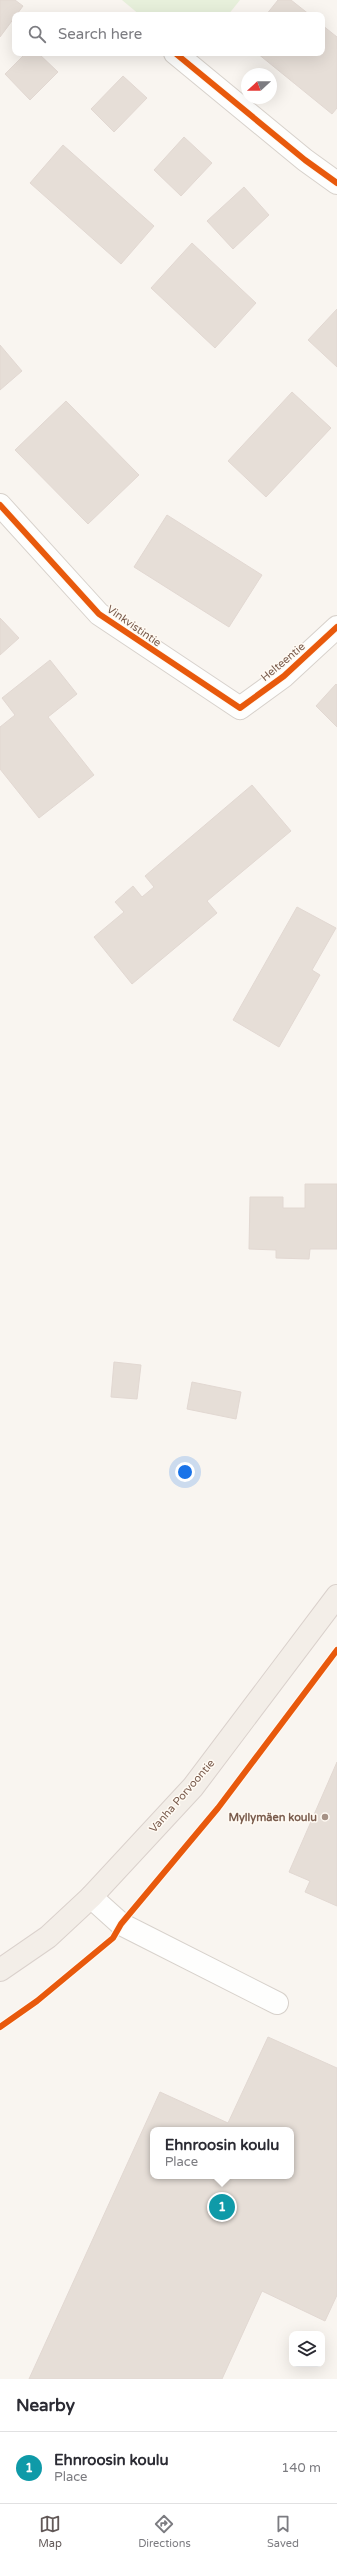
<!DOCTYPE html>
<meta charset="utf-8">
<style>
:root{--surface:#fff;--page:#f7f7f7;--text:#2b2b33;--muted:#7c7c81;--line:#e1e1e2;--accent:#625958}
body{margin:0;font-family:"Varela Round",sans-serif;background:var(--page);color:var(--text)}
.controls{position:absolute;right:12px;bottom:12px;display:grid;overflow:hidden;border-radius:8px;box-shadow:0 4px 16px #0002}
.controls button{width:36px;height:36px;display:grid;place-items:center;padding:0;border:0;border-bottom:1px solid var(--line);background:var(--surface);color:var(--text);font:20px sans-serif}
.compass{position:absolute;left:241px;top:68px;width:36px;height:36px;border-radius:50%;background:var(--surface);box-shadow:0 4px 16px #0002;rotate:249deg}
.you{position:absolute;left:185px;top:1472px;width:14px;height:14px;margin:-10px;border:3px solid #fff;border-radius:50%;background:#1a73e8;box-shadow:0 0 0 6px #1a73e833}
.badge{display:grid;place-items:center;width:26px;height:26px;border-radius:50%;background:var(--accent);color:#fff;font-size:13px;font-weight:700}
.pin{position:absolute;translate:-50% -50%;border:2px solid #fff;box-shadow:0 1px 4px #0006}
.popup{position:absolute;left:150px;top:2127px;width:144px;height:52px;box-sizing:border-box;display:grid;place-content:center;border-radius:8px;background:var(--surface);filter:drop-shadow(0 1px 3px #0005);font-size:13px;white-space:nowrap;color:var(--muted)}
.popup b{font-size:15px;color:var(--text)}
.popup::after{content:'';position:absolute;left:50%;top:100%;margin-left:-8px;border:8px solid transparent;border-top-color:var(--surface)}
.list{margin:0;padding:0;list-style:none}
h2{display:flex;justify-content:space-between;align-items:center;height:52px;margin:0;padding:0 16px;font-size:17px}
h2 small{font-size:13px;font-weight:400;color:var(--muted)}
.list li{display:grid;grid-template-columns:26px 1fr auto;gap:12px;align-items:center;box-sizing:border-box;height:72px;padding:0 16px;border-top:1px solid var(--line)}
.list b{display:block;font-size:15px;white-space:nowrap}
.list p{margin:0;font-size:13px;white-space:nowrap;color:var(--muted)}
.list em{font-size:13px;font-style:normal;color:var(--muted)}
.icon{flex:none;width:22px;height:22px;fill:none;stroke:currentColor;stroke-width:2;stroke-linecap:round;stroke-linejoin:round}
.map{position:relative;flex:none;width:337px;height:2379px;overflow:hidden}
.search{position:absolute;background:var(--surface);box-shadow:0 4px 16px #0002;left:12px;right:12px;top:12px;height:44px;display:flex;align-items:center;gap:10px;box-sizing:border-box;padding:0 14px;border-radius:8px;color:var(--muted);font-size:15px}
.sheet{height:124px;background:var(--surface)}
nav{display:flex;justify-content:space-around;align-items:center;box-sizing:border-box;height:56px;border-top:1px solid var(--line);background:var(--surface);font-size:11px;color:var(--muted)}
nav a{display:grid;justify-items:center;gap:2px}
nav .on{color:var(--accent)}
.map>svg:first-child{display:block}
.green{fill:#e7f0db}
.building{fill:#e6ded7;stroke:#e2d8d2;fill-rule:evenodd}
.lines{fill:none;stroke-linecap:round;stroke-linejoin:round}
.minor-casing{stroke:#d7d1cb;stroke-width:24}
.major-casing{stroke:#dad1cc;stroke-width:24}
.minor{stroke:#fefefd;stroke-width:22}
.major{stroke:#f3eee8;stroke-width:22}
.cycleway-casing{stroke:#fffaf3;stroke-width:8}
.cycleway{stroke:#e8590c;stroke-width:6}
.poi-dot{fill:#a69286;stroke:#fffaf3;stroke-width:1.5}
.labels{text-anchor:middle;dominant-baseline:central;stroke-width:3;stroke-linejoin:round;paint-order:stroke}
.street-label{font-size:11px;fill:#7a5c4d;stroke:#fffaf3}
.poi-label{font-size:11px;font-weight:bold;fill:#7a5c4d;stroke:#fffaf3;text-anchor:end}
</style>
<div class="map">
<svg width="337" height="2379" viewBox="0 0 337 2379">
<rect width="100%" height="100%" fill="#f9f5f0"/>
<path class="green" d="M122 0H240L228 15H140Z"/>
<path class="building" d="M0 0H15L23 6 0 37Z
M278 0H291L310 15H266Z
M322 25 337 37V108L332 114 257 53H322Z
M26 53H38L58 72 30 100 5 74Z
M123 76 147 98 114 132 91 109Z
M184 137 212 163 181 196 154 170Z
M63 145 154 226 121 264 30 183Z
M244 187 269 215 233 249 207 221Z
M192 243 256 303 215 348 151 288Z
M337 309V367L308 340Z
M0 345 22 371 0 390Z
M292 392 331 428 266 497 228 461Z
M66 401 139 475 88 524 15 450Z
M167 515 262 575 229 627 134 567Z
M0 618 19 638 0 655Z
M50 660 77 694 48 717 94 775 39 818 0 769V727L15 715 2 698Z
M336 684 337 685V727L316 706Z
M252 785 291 831 207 901 217 913 132 984 94 937 124 912 115 902 133 886 142 897 154 887 145 876Z
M297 907 336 928 312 970 320 975 279 1047 233 1020Z
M305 1184H337V1249H310L309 1259 276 1258V1250L249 1249 250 1197H283V1208H305Z
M114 1362 141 1365 137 1399 111 1397Z
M192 1382 241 1392 236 1419 187 1409Z
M337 1762V1906L305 1892 310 1881 289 1872Z
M268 2037 337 2068V2295L325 2321 262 2291 222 2379H29L160 2092 228 2123ZM153 2130H291V2176H153Z"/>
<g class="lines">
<defs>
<path id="minor" d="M175 53 305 160 337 183
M0 505 99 614 240 708 284 676 337 627
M91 1897 121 1924 277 2003"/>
<path id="major" d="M0 1970 48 1937 91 1897 193 1787 337 1596"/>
</defs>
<use href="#minor" class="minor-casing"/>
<use href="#major" class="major-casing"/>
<use href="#minor" class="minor"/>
<use href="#major" class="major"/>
<defs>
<path id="cycleway" d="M175 53 305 160 337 183
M0 505 99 614 240 708 284 676 337 627
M0 2027 37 2001 113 1938 121 1924 218 1808 337 1650"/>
</defs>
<use href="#cycleway" class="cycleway-casing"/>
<use href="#cycleway" class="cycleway"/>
</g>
<circle class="poi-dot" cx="325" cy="1817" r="4"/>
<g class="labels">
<g class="street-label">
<text transform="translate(134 626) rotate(35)">Vinkvistintie</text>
<text transform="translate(283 662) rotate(-40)">Helteentie</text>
<text transform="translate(182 1796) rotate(-49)">Vanha Porvoontie</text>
</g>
<g class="poi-label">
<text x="317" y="1817">Myllymäen koulu</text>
</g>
</g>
</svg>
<div class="controls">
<button><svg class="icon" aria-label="layers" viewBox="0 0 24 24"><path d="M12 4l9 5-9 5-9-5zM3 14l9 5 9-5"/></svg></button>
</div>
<svg class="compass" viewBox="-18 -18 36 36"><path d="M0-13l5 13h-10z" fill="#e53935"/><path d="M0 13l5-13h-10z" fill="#7c7c81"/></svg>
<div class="you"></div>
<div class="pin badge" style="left:222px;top:2207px;background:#0f9aa8">1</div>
<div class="popup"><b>Ehnroosin koulu</b>Place</div>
<div class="search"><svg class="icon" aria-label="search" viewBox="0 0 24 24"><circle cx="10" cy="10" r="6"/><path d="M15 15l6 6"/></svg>Search here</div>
</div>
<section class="sheet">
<h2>Nearby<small></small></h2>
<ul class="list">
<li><span class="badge" style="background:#0f9aa8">1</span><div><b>Ehnroosin koulu</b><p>Place</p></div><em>140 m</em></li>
</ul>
</section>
<nav>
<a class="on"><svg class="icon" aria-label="map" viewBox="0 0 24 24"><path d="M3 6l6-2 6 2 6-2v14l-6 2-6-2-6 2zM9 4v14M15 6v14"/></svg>Map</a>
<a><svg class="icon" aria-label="directions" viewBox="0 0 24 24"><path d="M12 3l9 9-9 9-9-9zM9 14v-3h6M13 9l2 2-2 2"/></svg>Directions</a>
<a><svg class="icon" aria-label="saved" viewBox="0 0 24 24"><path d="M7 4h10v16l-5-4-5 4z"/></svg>Saved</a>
</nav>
